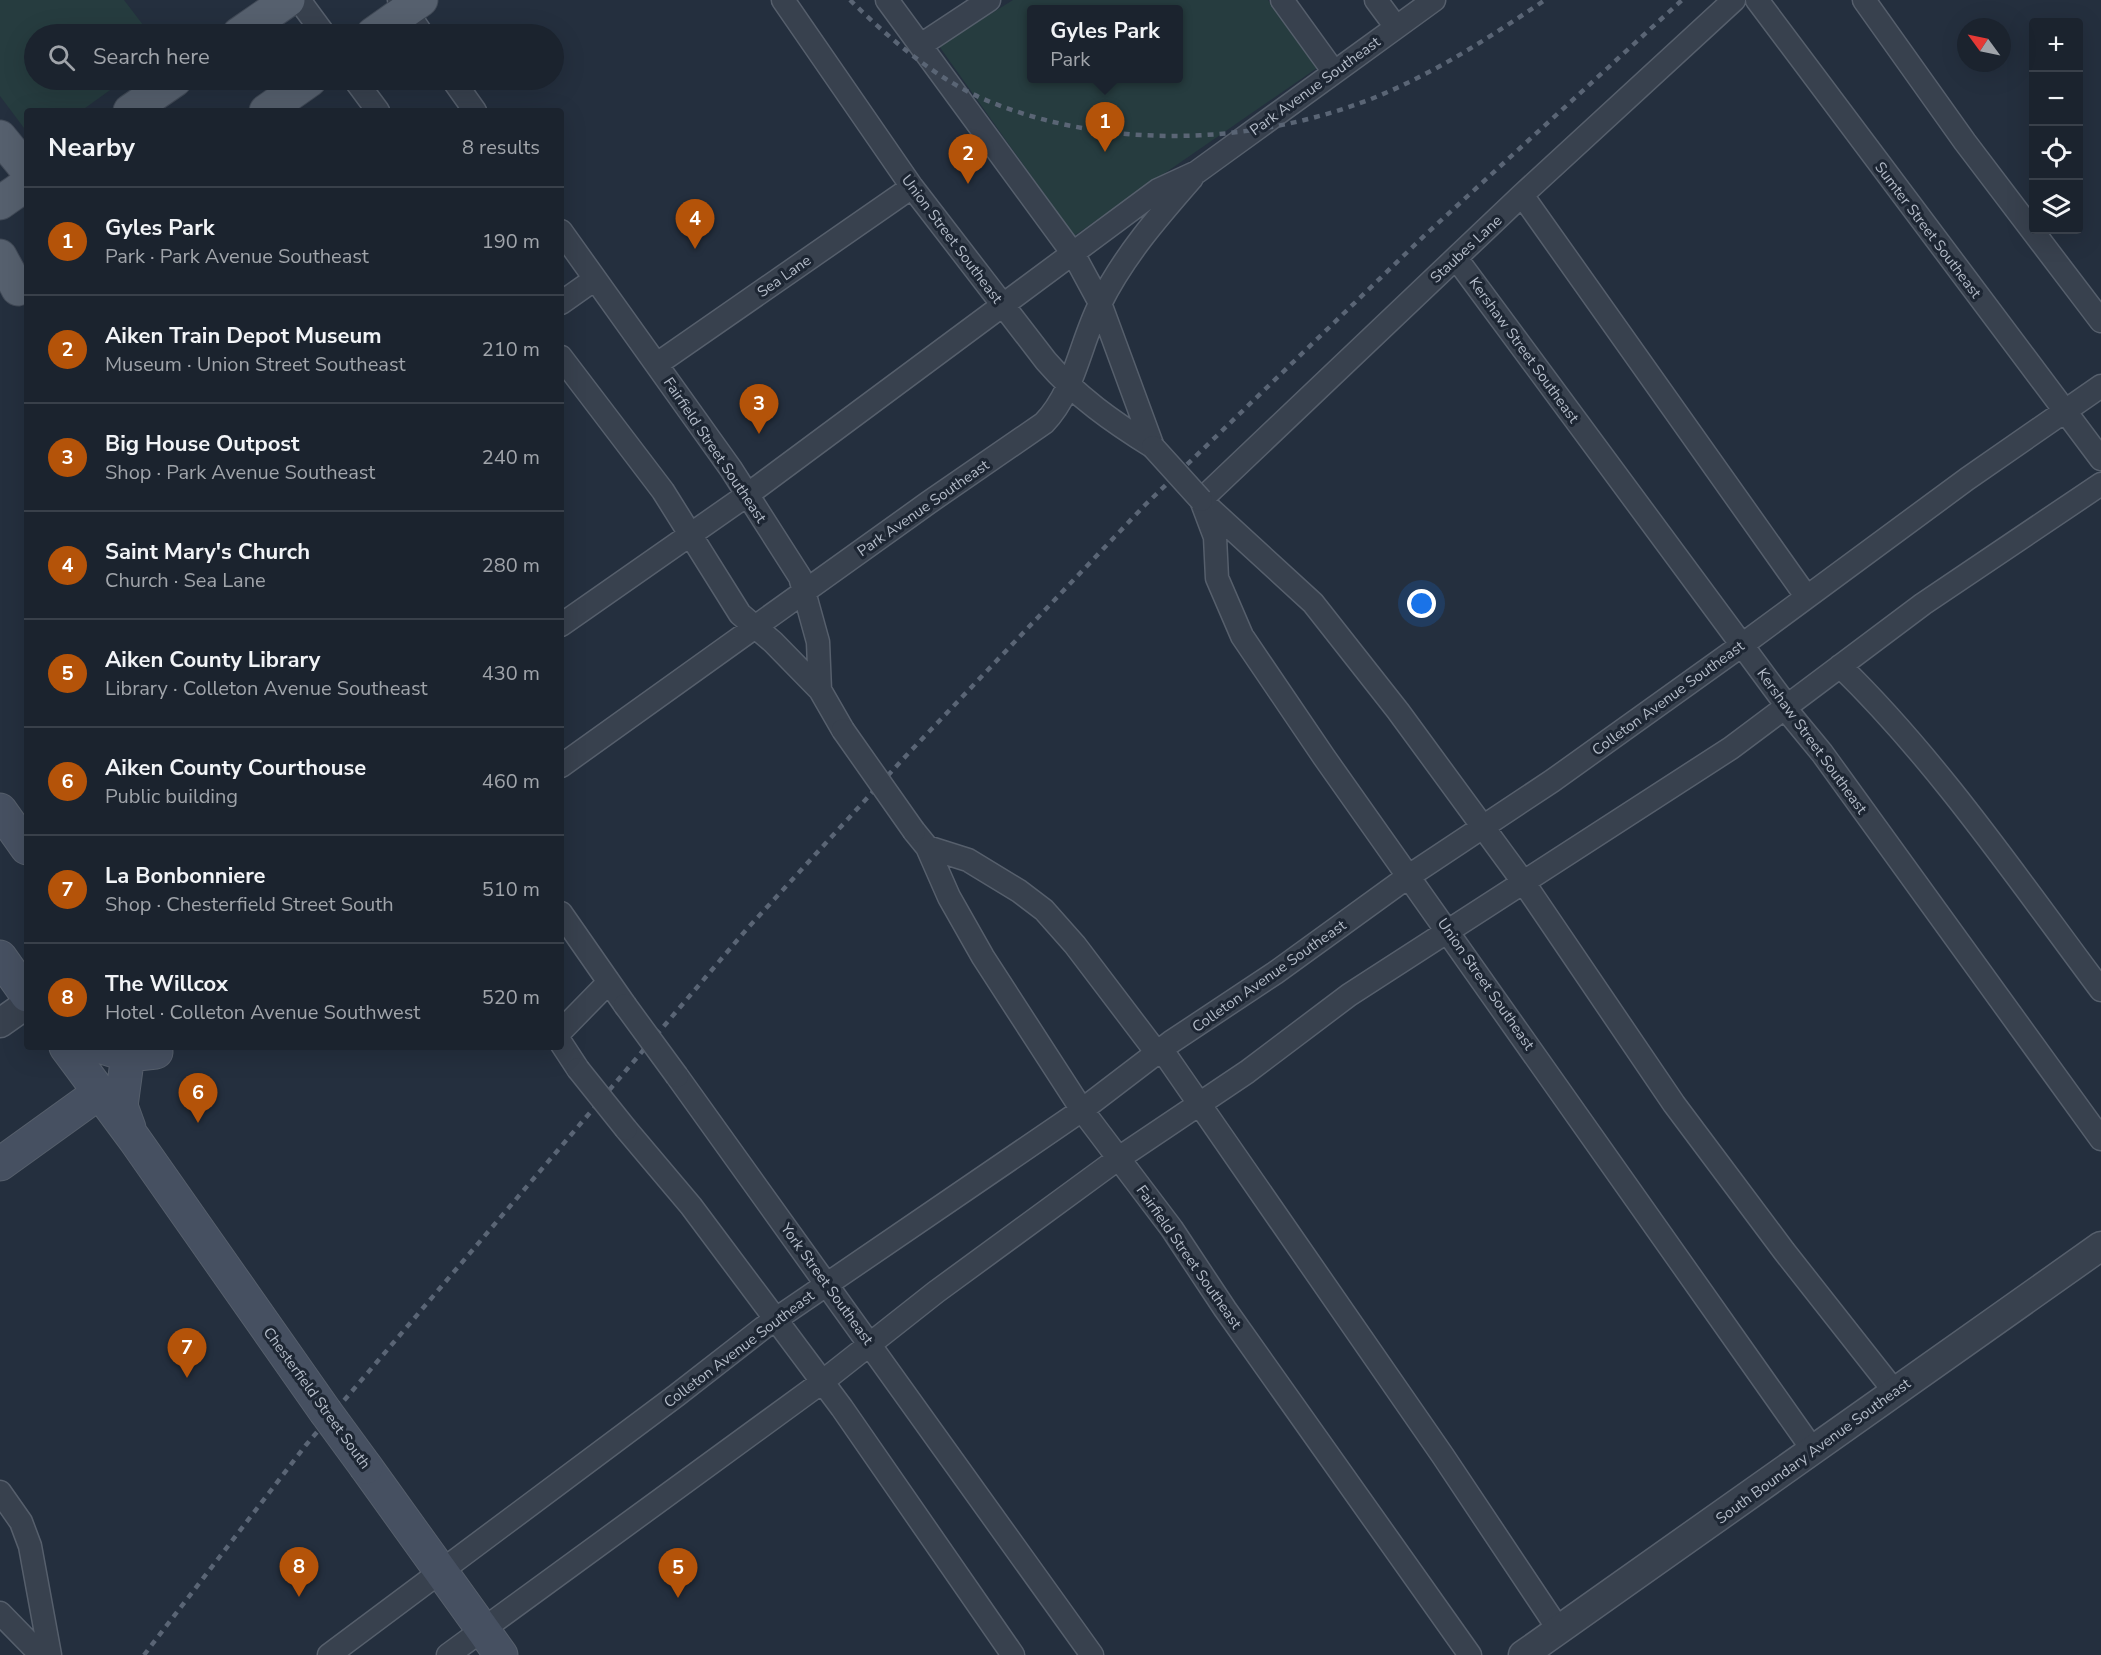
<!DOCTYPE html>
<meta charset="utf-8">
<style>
:root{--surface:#1b232e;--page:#282f3a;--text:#f1f3f6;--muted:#a0a4aa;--line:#39404a;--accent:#b45309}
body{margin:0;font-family:"Nunito Sans",sans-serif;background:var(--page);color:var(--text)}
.controls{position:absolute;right:18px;top:18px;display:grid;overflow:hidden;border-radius:6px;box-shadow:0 6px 24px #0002}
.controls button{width:54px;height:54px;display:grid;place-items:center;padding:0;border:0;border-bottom:2px solid var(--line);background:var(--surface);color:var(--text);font:30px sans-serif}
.compass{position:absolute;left:1957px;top:18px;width:54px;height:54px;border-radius:50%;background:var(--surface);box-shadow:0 6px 24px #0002;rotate:303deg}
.you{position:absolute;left:1422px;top:604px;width:21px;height:21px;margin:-15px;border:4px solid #fff;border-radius:50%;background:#1a73e8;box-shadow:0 0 0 9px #1a73e833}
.badge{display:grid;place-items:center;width:39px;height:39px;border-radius:50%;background:var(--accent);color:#fff;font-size:20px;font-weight:700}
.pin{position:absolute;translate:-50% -50px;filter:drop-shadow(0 2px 3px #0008)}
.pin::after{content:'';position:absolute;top:32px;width:21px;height:18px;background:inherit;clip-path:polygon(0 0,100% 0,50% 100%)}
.popup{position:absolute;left:1027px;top:5px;width:156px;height:78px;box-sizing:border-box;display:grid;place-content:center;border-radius:6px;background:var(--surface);filter:drop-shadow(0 2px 4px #0005);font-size:20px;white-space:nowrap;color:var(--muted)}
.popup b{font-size:22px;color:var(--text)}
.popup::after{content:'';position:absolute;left:50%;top:100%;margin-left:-12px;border:12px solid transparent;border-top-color:var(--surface)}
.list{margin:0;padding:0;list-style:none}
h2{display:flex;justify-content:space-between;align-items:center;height:78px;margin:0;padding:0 24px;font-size:26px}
h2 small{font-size:20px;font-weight:400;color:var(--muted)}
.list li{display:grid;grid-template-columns:39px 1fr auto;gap:18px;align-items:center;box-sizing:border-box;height:108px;padding:0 24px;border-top:2px solid var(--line)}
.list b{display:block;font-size:22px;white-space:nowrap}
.list p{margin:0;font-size:20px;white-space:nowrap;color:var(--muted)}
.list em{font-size:20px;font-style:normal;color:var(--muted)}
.icon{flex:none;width:33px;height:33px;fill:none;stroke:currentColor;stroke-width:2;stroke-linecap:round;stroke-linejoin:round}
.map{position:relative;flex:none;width:2101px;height:1655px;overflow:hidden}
.search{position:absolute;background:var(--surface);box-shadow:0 6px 24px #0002;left:24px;top:24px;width:540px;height:66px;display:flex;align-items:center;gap:15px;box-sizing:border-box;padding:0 21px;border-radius:33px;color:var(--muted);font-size:22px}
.panel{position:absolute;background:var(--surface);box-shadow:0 6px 24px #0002;left:24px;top:108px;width:540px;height:942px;border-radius:6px}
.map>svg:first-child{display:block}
.green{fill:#263c3f;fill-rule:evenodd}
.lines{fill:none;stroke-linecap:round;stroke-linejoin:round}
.minor-casing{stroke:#565f6c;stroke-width:25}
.tertiary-casing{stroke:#565f6c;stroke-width:31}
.secondary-casing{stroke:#565f6c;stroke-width:35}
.primary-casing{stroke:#414a57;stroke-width:35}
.minor{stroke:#38414e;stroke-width:22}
.tertiary{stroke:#38414e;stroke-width:28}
.secondary{stroke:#465061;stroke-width:33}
.primary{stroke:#56606e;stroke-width:33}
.rail{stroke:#5a6575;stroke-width:4.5;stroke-dasharray:6 6;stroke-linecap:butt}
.minor-bridge-casing{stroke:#565f6c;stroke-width:25;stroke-linecap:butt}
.secondary-bridge-casing{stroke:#565f6c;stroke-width:35;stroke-linecap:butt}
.minor-bridge{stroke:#38414e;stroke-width:22}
.secondary-bridge{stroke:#465061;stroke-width:33}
.labels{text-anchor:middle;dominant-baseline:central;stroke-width:6;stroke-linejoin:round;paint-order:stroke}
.street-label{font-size:15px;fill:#b4bcc9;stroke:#1d2633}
</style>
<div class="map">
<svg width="2101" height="1655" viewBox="0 0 2101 1655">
<rect width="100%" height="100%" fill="#242f3e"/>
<path class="green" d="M0 0H124L150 34H34V80H124L81 111H27V132L0 96Z
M1013 0H1268L1317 68 1074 236 939 46ZM1032 9H1178V78H1032Z"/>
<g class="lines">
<defs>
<path id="minor" d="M299 0 324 34
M399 0 422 34
M783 0 912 187 1046 361C1077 397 1113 422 1153 447
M887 0 1074 255 1100 303 1153 447
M1282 0 1334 72
M1376 0 1396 27
M1757 0 2101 459
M1864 0 1965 142 2101 321
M921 45 989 0
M355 80 378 111
M453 80 475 111
M1522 195 1806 596
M561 231 731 469 800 577 818 642 820 690
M1456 258 1787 706 1789 713 1822 753 2101 1139
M561 303 595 279
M561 357 663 491 740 614 773 642 820 690 843 730
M657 364 912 187
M1201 500 1215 537 1217 578 1242 636 1324 757 1813 1450
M1201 500 1522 195 1734 0
M1205 504 1313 603 1398 711 1524 883 1674 1104 1784 1251 1895 1392
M561 625 747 495 1158 190 1197 172 1434 0
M1840 666C1937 760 2020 882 2101 990
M561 766 928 503 1044 423C1075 391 1080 343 1100 304 1123 257 1158 217 1192 178
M914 831 927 847 949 897 983 957 1082 1110 1172 1229 1225 1309 1470 1655
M927 847 968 860 1019 891 1044 910 1075 945 1157 1053
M561 913 625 1005
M561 1031 609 982
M561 1043 578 1069
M1162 1050 1443 1456 1559 1630
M677 1076 1092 1655
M626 1129 691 1206 842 1408 1013 1655
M0 1492 21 1522 30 1546 50 1655
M0 1613 41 1655
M329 1655 677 1395 763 1328 1082 1110 1171 1042 1275 973 1409 876 1552 781 1742 645 1967 479 2101 386
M448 1655 822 1382 936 1292 1119 1158 1247 1072 1349 995 1731 748 1923 604 2101 484"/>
<path id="tertiary" d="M0 1023 27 1004
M1523 1655 2101 1246"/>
<path id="secondary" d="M0 810 27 848
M0 957 27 995
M66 1047 135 1140 325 1411
M102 1047 128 1055 156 1052
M129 1128 121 1106 129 1047
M0 1164 100 1092
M366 1467 501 1655"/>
<path id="primary" d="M239 34 288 0
M373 34 421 0
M130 111 175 80
M266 111 310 80
M0 137 27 170
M0 203 27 184
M0 256 18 289"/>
</defs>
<use href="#minor" class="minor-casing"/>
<use href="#tertiary" class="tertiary-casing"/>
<use href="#secondary" class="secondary-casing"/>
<use href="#primary" class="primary-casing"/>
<use href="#minor" class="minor"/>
<use href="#tertiary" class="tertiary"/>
<use href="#secondary" class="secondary"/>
<use href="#primary" class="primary"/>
<path class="rail" d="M850 0C891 40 939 82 993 103 1113 150 1252 145 1371 99 1434 74 1490 37 1545 0
M144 1655 306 1445 746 930 903 759 1145 505 1425 235 1682 0"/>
<defs>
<path id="minor-bridge" d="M1153 447 1201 500
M843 730 914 831
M625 1005 677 1076
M578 1069 626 1129"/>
<path id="secondary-bridge" d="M325 1411 366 1467"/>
</defs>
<use href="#minor-bridge" class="minor-bridge-casing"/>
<use href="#secondary-bridge" class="secondary-bridge-casing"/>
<use href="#minor-bridge" class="minor-bridge"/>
<use href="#secondary-bridge" class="secondary-bridge"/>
</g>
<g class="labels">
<g class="street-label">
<text transform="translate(1315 86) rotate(-36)">Park Avenue Southeast</text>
<text transform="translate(1928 230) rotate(53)">Sumter Street Southeast</text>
<text transform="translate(952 239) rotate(53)">Union Street Southeast</text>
<text transform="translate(1466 249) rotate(-43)">Staubes Lane</text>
<text transform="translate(784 276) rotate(-35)">Sea Lane</text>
<text transform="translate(1524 350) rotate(54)">Kershaw Street Southeast</text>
<text transform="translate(715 450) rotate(56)">Fairfield Street Southeast</text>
<text transform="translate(923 508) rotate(-35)">Park Avenue Southeast</text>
<text transform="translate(1668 698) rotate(-36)">Colleton Avenue Southeast</text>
<text transform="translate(1812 741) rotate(54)">Kershaw Street Southeast</text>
<text transform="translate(1269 976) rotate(-35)">Colleton Avenue Southeast</text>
<text transform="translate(1486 984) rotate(55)">Union Street Southeast</text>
<text transform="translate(1189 1257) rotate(55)">Fairfield Street Southeast</text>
<text transform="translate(827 1284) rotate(54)">York Street Southeast</text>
<text transform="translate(739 1349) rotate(-37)">Colleton Avenue Southeast</text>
<text transform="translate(317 1398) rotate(54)">Chesterfield Street South</text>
<text transform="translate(1813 1451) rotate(-36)">South Boundary Avenue Southeast</text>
</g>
</g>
</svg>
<div class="controls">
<button>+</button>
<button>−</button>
<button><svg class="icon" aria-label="locate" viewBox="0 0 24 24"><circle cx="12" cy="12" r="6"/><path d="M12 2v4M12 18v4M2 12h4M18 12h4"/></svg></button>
<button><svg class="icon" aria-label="layers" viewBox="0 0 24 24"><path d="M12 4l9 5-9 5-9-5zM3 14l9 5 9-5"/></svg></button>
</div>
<svg class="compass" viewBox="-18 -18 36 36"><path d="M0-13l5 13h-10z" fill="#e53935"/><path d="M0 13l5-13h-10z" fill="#a0a4aa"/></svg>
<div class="you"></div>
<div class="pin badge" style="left:1105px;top:152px">1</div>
<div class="popup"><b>Gyles Park</b>Park</div>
<div class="pin badge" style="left:968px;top:184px">2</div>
<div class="pin badge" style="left:759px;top:434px">3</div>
<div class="pin badge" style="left:695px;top:249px">4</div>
<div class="pin badge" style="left:678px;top:1598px">5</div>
<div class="pin badge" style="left:198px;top:1123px">6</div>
<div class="pin badge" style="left:187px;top:1378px">7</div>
<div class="pin badge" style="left:299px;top:1597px">8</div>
<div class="search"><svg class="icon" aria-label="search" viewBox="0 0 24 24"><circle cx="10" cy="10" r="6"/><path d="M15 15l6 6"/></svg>Search here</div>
<section class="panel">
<h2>Nearby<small>8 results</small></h2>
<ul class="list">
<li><span class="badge">1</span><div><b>Gyles Park</b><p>Park · Park Avenue Southeast</p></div><em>190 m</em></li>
<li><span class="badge">2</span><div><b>Aiken Train Depot Museum</b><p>Museum · Union Street Southeast</p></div><em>210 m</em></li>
<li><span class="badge">3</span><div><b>Big House Outpost</b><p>Shop · Park Avenue Southeast</p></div><em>240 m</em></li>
<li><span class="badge">4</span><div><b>Saint Mary's Church</b><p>Church · Sea Lane</p></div><em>280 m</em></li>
<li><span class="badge">5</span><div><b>Aiken County Library</b><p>Library · Colleton Avenue Southeast</p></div><em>430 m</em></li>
<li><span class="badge">6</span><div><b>Aiken County Courthouse</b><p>Public building</p></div><em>460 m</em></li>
<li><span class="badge">7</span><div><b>La Bonbonniere</b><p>Shop · Chesterfield Street South</p></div><em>510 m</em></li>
<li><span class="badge">8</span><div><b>The Willcox</b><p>Hotel · Colleton Avenue Southwest</p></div><em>520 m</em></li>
</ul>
</section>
</div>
